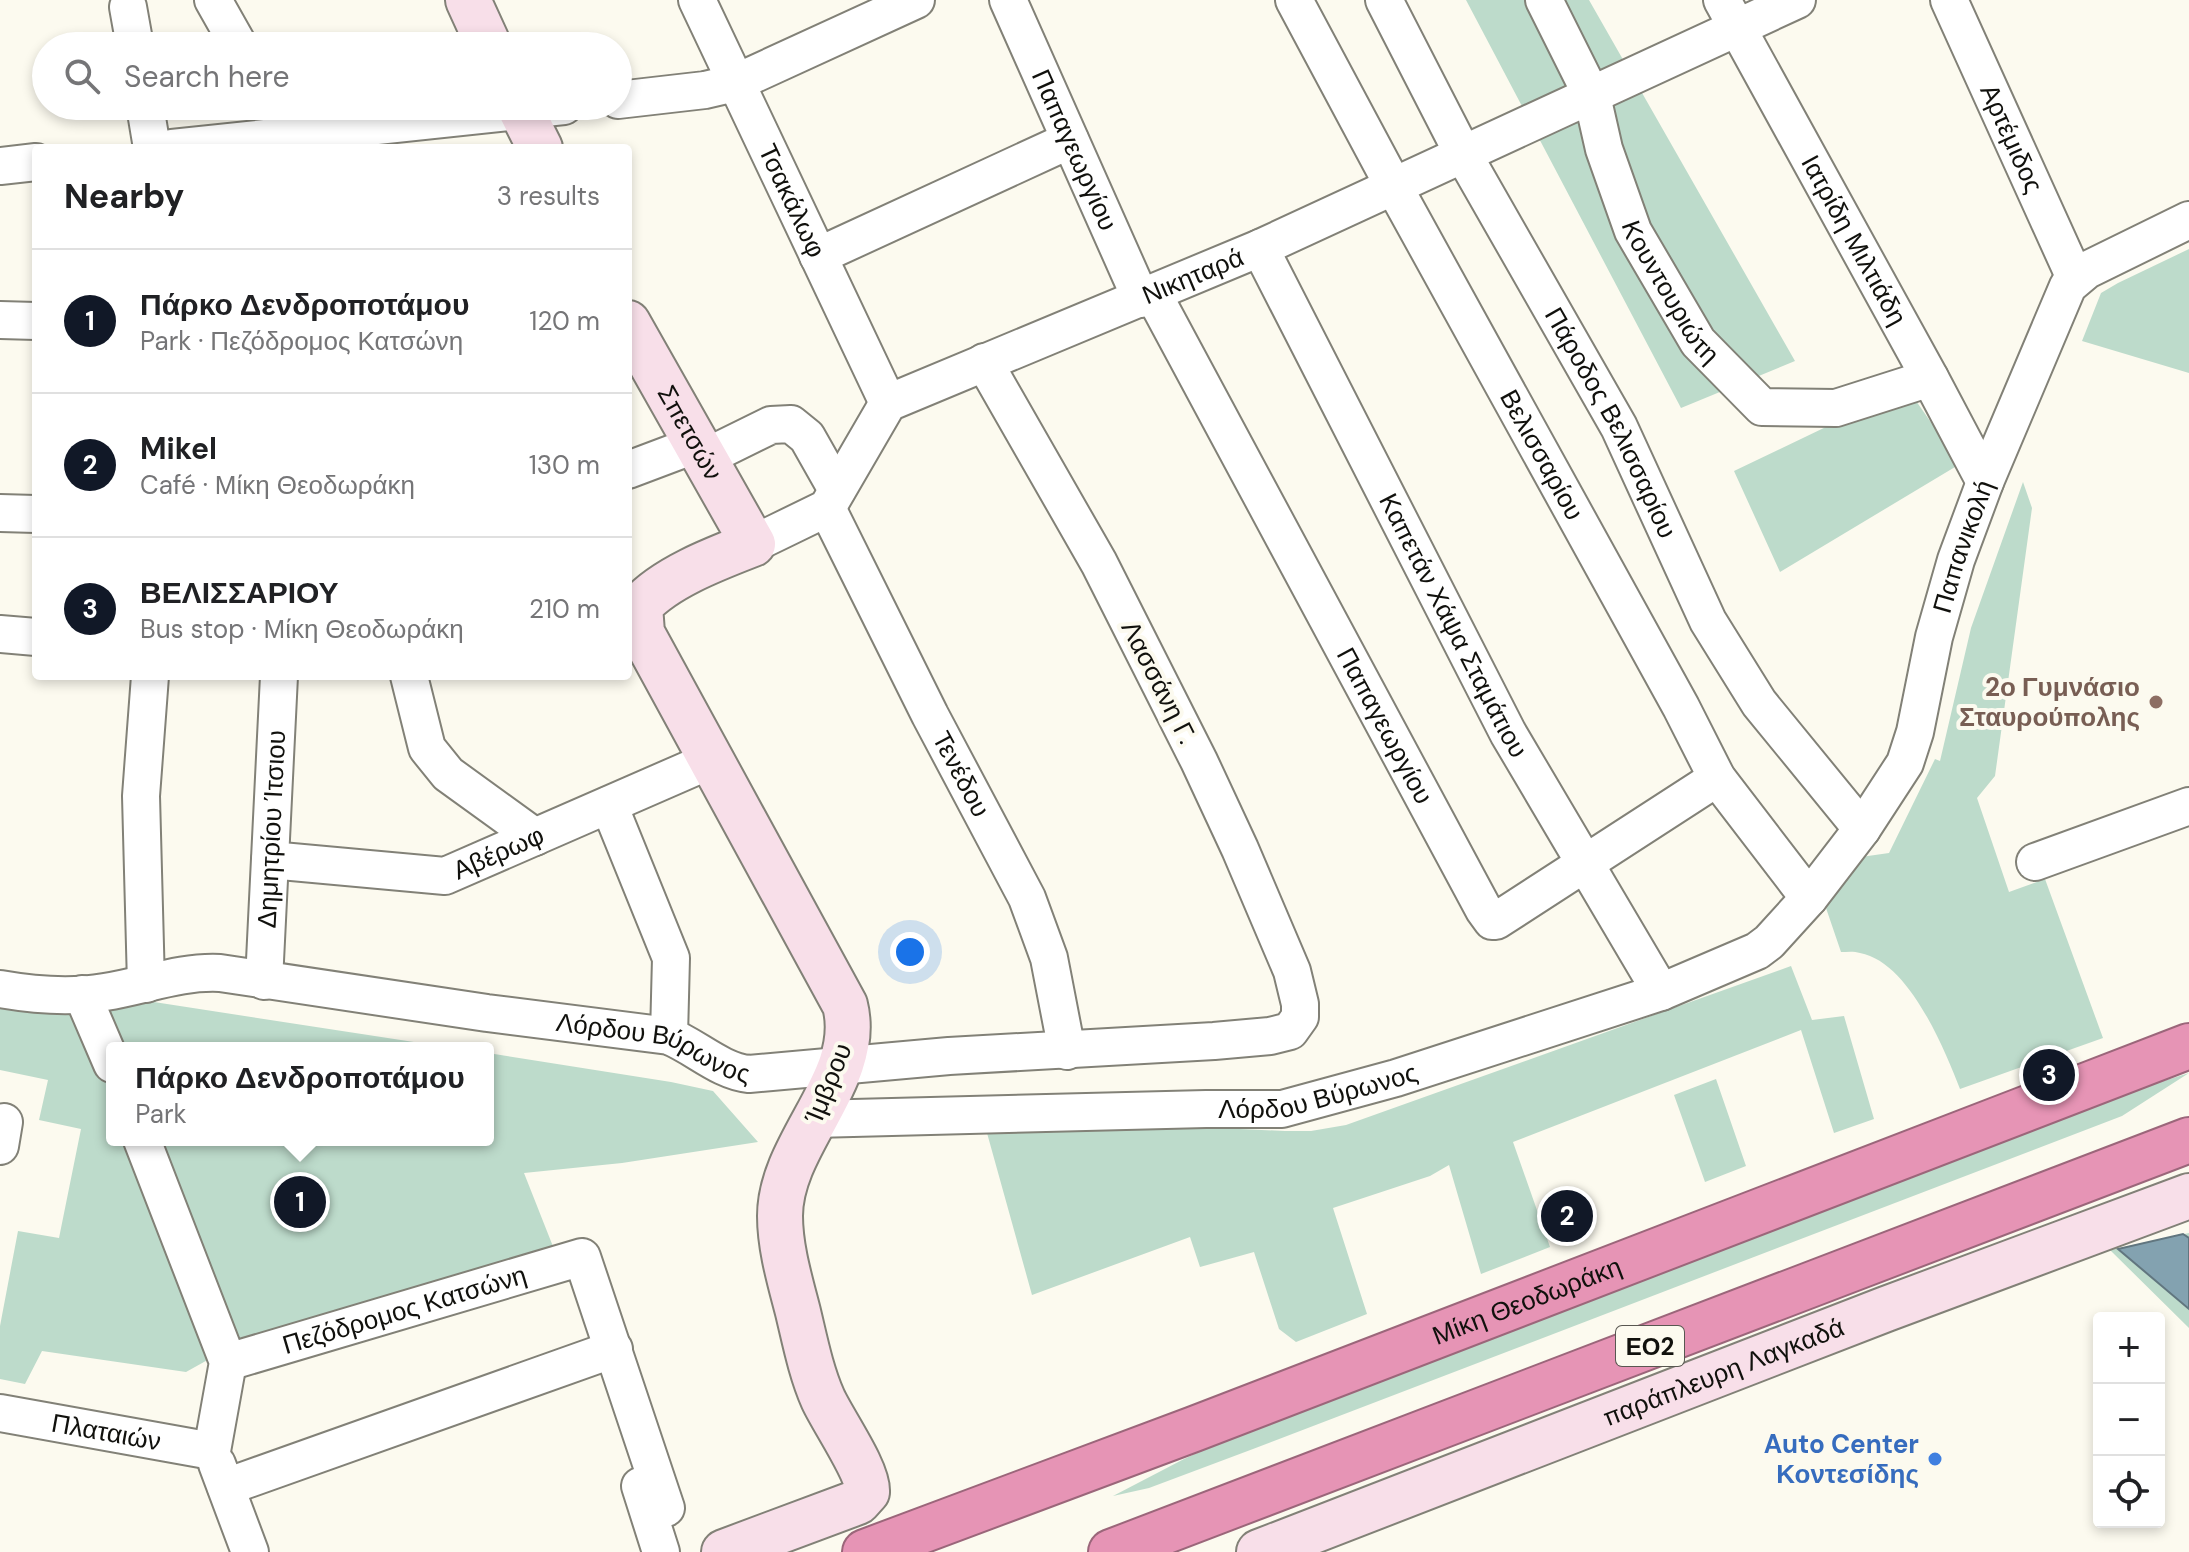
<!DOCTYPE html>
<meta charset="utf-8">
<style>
:root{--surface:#fff;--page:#f6f6f6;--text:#202124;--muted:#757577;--line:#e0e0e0;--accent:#111827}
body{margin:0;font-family:"DM Sans",sans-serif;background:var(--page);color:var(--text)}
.controls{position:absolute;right:24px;bottom:24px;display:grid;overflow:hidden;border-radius:8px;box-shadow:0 4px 12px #0003}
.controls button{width:72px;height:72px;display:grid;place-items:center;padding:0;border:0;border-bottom:2px solid var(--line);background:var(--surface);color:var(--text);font:40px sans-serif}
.you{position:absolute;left:910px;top:952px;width:28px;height:28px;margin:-20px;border:6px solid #fff;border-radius:50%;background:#1a73e8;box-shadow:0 0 0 12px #1a73e833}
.badge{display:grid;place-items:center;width:52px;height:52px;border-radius:50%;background:var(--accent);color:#fff;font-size:26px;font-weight:700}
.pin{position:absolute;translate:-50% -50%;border:4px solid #fff;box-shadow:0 2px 8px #0006}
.popup{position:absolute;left:106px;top:1042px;width:388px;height:104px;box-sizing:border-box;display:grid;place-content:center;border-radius:8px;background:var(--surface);filter:drop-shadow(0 2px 6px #0005);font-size:26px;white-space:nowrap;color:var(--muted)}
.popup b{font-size:30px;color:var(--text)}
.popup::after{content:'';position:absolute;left:50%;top:100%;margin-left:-16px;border:16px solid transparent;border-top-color:var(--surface)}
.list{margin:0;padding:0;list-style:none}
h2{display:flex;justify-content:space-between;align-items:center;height:104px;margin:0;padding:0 32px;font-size:34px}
h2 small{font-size:26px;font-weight:400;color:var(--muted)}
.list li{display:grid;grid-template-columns:52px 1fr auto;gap:24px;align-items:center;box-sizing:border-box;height:144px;padding:0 32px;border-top:2px solid var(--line)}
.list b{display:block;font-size:30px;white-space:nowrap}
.list p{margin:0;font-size:26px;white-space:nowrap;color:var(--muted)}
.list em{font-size:26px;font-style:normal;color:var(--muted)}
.icon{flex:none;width:44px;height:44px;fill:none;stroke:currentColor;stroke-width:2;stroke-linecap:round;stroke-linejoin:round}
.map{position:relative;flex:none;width:2189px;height:1552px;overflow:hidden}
.search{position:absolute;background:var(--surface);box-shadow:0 4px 12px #0003;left:32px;top:32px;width:600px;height:88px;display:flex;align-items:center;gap:20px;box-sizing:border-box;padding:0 28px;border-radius:44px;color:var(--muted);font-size:30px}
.panel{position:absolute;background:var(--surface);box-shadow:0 4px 12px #0003;left:32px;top:144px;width:600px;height:536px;border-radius:8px}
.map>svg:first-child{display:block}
.green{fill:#bddbcb}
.water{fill:#83a2b0;stroke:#61767f;stroke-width:2}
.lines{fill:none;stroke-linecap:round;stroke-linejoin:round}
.street-casing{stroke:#828177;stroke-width:40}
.secondary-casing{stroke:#828177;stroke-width:48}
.highway-casing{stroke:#9b667a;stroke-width:48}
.street{stroke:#fff;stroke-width:36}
.secondary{stroke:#f8dfe9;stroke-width:44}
.highway{stroke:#e694b5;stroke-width:44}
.education-dot{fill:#8d6e63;stroke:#fcfaef;stroke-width:3}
.shop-dot{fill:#3f7fe0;stroke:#fcfaef;stroke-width:3}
.labels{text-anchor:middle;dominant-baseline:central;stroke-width:8;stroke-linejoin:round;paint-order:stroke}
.shield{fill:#fcfaef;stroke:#585751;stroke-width:2}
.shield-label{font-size:24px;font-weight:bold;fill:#11110d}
.street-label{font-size:26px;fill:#11110d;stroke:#fcfaef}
.education-label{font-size:26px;font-weight:bold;fill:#785e54;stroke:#fcfaef;text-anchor:end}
.shop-label{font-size:26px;font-weight:bold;fill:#366cbe;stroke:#fcfaef;text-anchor:end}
</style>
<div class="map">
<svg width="2189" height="1552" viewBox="0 0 2189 1552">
<rect width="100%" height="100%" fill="#fcfaef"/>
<path class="green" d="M1466 0H1589L1795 361 1681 408Z
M2189 249V373L2082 341 2101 293 2118 283Z
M1907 388 1960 464 1780 572 1734 471Z
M2023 482 2032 508 1995 776 1977 798 2009 892 2045 879 2103 1038 1960 1089C1944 1048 1909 962 1860 953 1854 951 1847 952 1841 952L1826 908 1832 899 1822 891 1847 859 1889 853 1935 759 1940 761 1971 628Z
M1791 966 1812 1020 1844 1016 1874 1119 1834 1133 1801 1030 1513 1142 1550 1247 1481 1274 1449 1165 1430 1176 1333 1208 1367 1314 1296 1342 1279 1329 1254 1252 1200 1267 1190 1237 1032 1295 987 1133 993 1121 1049 1120 1285 1131H1311L1346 1125Z
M154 1002 453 1048H112V1140H488V1053L671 1082 713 1091 758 1142 622 1163 524 1173 554 1249 238 1343 186 1372 42 1351 25 1384 0 1379V1326L18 1231 59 1238 81 1129 39 1120 48 1080 0 1070V1004L85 1015Z
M2189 1073 2122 1116 1253 1449 1149 1488 1113 1496 1184 1459 1274 1417 2093 1103Z
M1716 1079 1746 1166 1705 1182 1674 1095Z
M2189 1233V1328L2110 1250Z"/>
<path class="water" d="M2183 1234 2189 1238V1309L2118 1249Z"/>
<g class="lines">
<defs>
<g id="street">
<path d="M213 0 239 46"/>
<path id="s1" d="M697 0 888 403"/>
<path id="s2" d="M1008 0 1141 299"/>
<path id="s3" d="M1294 0 1394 187 1681 707 1717 778 1809 898"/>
<path id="s4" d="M1384 0 1463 154 1619 427 1708 621 1759 703 1862 829"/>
<path id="s5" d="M1544 0 1592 96 1604 149 1633 231 1698 342 1762 407 1836 408 1930 378"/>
<path id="s6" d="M1722 0 1930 378 1985 482"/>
<path id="s7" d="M1949 0 2075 278"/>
<path d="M128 7 135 46"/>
<path d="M618 100 705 90 735 83 916 0"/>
<path d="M145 106 152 148"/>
<path d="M278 106 304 148"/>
<path d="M172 148 564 106"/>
<path d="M0 166 36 162"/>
<path id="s8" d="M1260 248 1508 733 1661 992"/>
<path d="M818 256 1070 140"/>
<path id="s9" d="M1153 294 1484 910 1492 921H1496L1717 778"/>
<path d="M0 320 36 321"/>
<path d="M704 458 771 425 791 424 807 437 837 490"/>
<path d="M628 470 697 444"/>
<path id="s10" d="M827 508 930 715 1027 898 1049 958 1067 1051"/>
<path d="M0 513 36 514"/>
<path id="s11" d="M753 544 827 508 888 403 1260 248 1797 0"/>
<path d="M0 634 36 637"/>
<path d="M409 676 427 748 448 774 535 837"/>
<path d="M609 805 671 958 669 1036"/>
<path id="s12" d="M270 860 445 876 711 760"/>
<path d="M2035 862 2189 806"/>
<path id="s13" d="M264 981 279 676"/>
<path d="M146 984 141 796 150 676"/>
<path id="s14" d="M0 989C34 995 71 998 105 992 144 986 180 971 220 973L487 1013 669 1036C696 1047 720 1071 749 1074L949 1056 1214 1041 1270 1036 1290 1031 1300 1017V1004L1292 971 1240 849 1199 761 1099 563 984 362"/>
<path d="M82 994 112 1064"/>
<path id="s15" d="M814 1119 1206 1109H1282L1396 1078 1661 992 1757 951 1769 942 1809 898 1862 829 1905 763 1915 732 1934 637 1956 560 1985 482 2068 286 2087 270 2189 220"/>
<path d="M142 1140 228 1362 212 1451"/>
<path d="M0 1146 4 1122"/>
<path id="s16" d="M228 1362 582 1257 666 1508"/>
<path id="s17" d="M0 1413 212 1451"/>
<path d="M217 1464 250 1552"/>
<path d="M640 1486 661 1552"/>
<path d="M226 1487 614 1349"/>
</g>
<g id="secondary">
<path d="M468 0 489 46"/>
<path d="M519 106 540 148"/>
<path id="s18" d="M628 323 753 544C717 558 666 577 640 606L642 633 845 1005C864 1079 780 1142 780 1216 780 1248 790 1281 798 1312 805 1341 811 1372 823 1399 833 1421 869 1472 867 1492L858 1502 724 1552"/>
<path id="s19" d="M1259 1552 1886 1309 2189 1196"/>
</g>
<g id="highway">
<path id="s20" d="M865 1552 1194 1429 2189 1046"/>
<path d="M1111 1552 2189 1140"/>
</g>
</defs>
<use href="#street" class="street-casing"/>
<use href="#secondary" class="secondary-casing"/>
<use href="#highway" class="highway-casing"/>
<use href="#street" class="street"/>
<use href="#secondary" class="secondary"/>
<use href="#highway" class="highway"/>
</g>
<circle class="education-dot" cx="2156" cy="702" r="8"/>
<circle class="shop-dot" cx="1935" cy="1459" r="8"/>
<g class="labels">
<rect class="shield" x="1616" y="1326" width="68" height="40" rx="6"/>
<g class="shield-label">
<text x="1650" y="1346">ΕΟ2</text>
</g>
<g class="street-label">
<text stroke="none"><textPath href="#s7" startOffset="152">Αρτέμιδος</textPath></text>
<text stroke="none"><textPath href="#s2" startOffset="164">Παπαγεωργίου</textPath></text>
<text stroke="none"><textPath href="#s1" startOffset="222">Τσακάλωφ</textPath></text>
<text stroke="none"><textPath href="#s6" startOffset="274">Ιατρίδη Μιλτιάδη</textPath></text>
<text stroke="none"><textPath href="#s11" startOffset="534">Νικηταρά</textPath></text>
<text stroke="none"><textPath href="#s5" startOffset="320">Κουντουριώτη</textPath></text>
<text stroke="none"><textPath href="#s4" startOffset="480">Πάροδος Βελισσαρίου</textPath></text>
<text stroke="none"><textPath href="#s18" startOffset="126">Σπετσών</textPath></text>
<text stroke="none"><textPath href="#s3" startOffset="518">Βελισσαρίου</textPath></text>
<text stroke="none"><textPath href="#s15" startOffset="1434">Παπανικολή</textPath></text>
<text stroke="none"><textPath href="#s8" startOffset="424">Καπετάν Χάψα Σταμάτιου</textPath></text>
<text transform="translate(1159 682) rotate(63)">Λασσάνη Γ.</text>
<text stroke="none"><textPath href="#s9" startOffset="490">Παπαγεωργίου</textPath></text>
<text stroke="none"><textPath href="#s10" startOffset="298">Τενέδου</textPath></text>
<text stroke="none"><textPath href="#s13" startOffset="152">Δημητρίου Ίτσιου</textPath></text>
<text stroke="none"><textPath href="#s12" startOffset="234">Αβέρωφ</textPath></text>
<text stroke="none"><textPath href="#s14" startOffset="664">Λόρδου Βύρωνος</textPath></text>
<text transform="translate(828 1083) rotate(-68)">Ίμβρου</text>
<text stroke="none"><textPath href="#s15" startOffset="506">Λόρδου Βύρωνος</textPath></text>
<text stroke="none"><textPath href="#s20" startOffset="708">Μίκη Θεοδωράκη</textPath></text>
<text stroke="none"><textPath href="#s16" startOffset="184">Πεζόδρομος Κατσώνη</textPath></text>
<text stroke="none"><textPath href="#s19" startOffset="498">παράπλευρη Λαγκαδά</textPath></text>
<text stroke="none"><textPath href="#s17" startOffset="108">Πλαταιών</textPath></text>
</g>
<g class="education-label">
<text x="2140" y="687">2ο Γυμνάσιο<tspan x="2140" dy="30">Σταυρούπολης</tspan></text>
</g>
<g class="shop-label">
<text x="1919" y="1444">Auto Center<tspan x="1919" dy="30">Κοντεσίδης</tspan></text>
</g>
</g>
</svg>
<div class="controls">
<button>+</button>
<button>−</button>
<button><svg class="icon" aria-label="locate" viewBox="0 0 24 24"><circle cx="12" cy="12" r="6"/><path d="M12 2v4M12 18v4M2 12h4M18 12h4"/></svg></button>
</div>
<div class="you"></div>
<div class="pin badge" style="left:300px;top:1202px">1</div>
<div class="popup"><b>Πάρκο Δενδροποτάμου</b>Park</div>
<div class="pin badge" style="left:1567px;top:1216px">2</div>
<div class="pin badge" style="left:2049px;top:1075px">3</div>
<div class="search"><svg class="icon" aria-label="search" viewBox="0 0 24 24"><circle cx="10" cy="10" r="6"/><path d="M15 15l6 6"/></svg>Search here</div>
<section class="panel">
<h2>Nearby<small>3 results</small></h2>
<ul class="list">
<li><span class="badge">1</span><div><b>Πάρκο Δενδροποτάμου</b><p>Park · Πεζόδρομος Κατσώνη</p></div><em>120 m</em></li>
<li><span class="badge">2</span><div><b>Mikel</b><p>Café · Μίκη Θεοδωράκη</p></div><em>130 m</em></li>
<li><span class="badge">3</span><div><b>ΒΕΛΙΣΣΑΡΙΟΥ</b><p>Bus stop · Μίκη Θεοδωράκη</p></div><em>210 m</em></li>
</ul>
</section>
</div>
